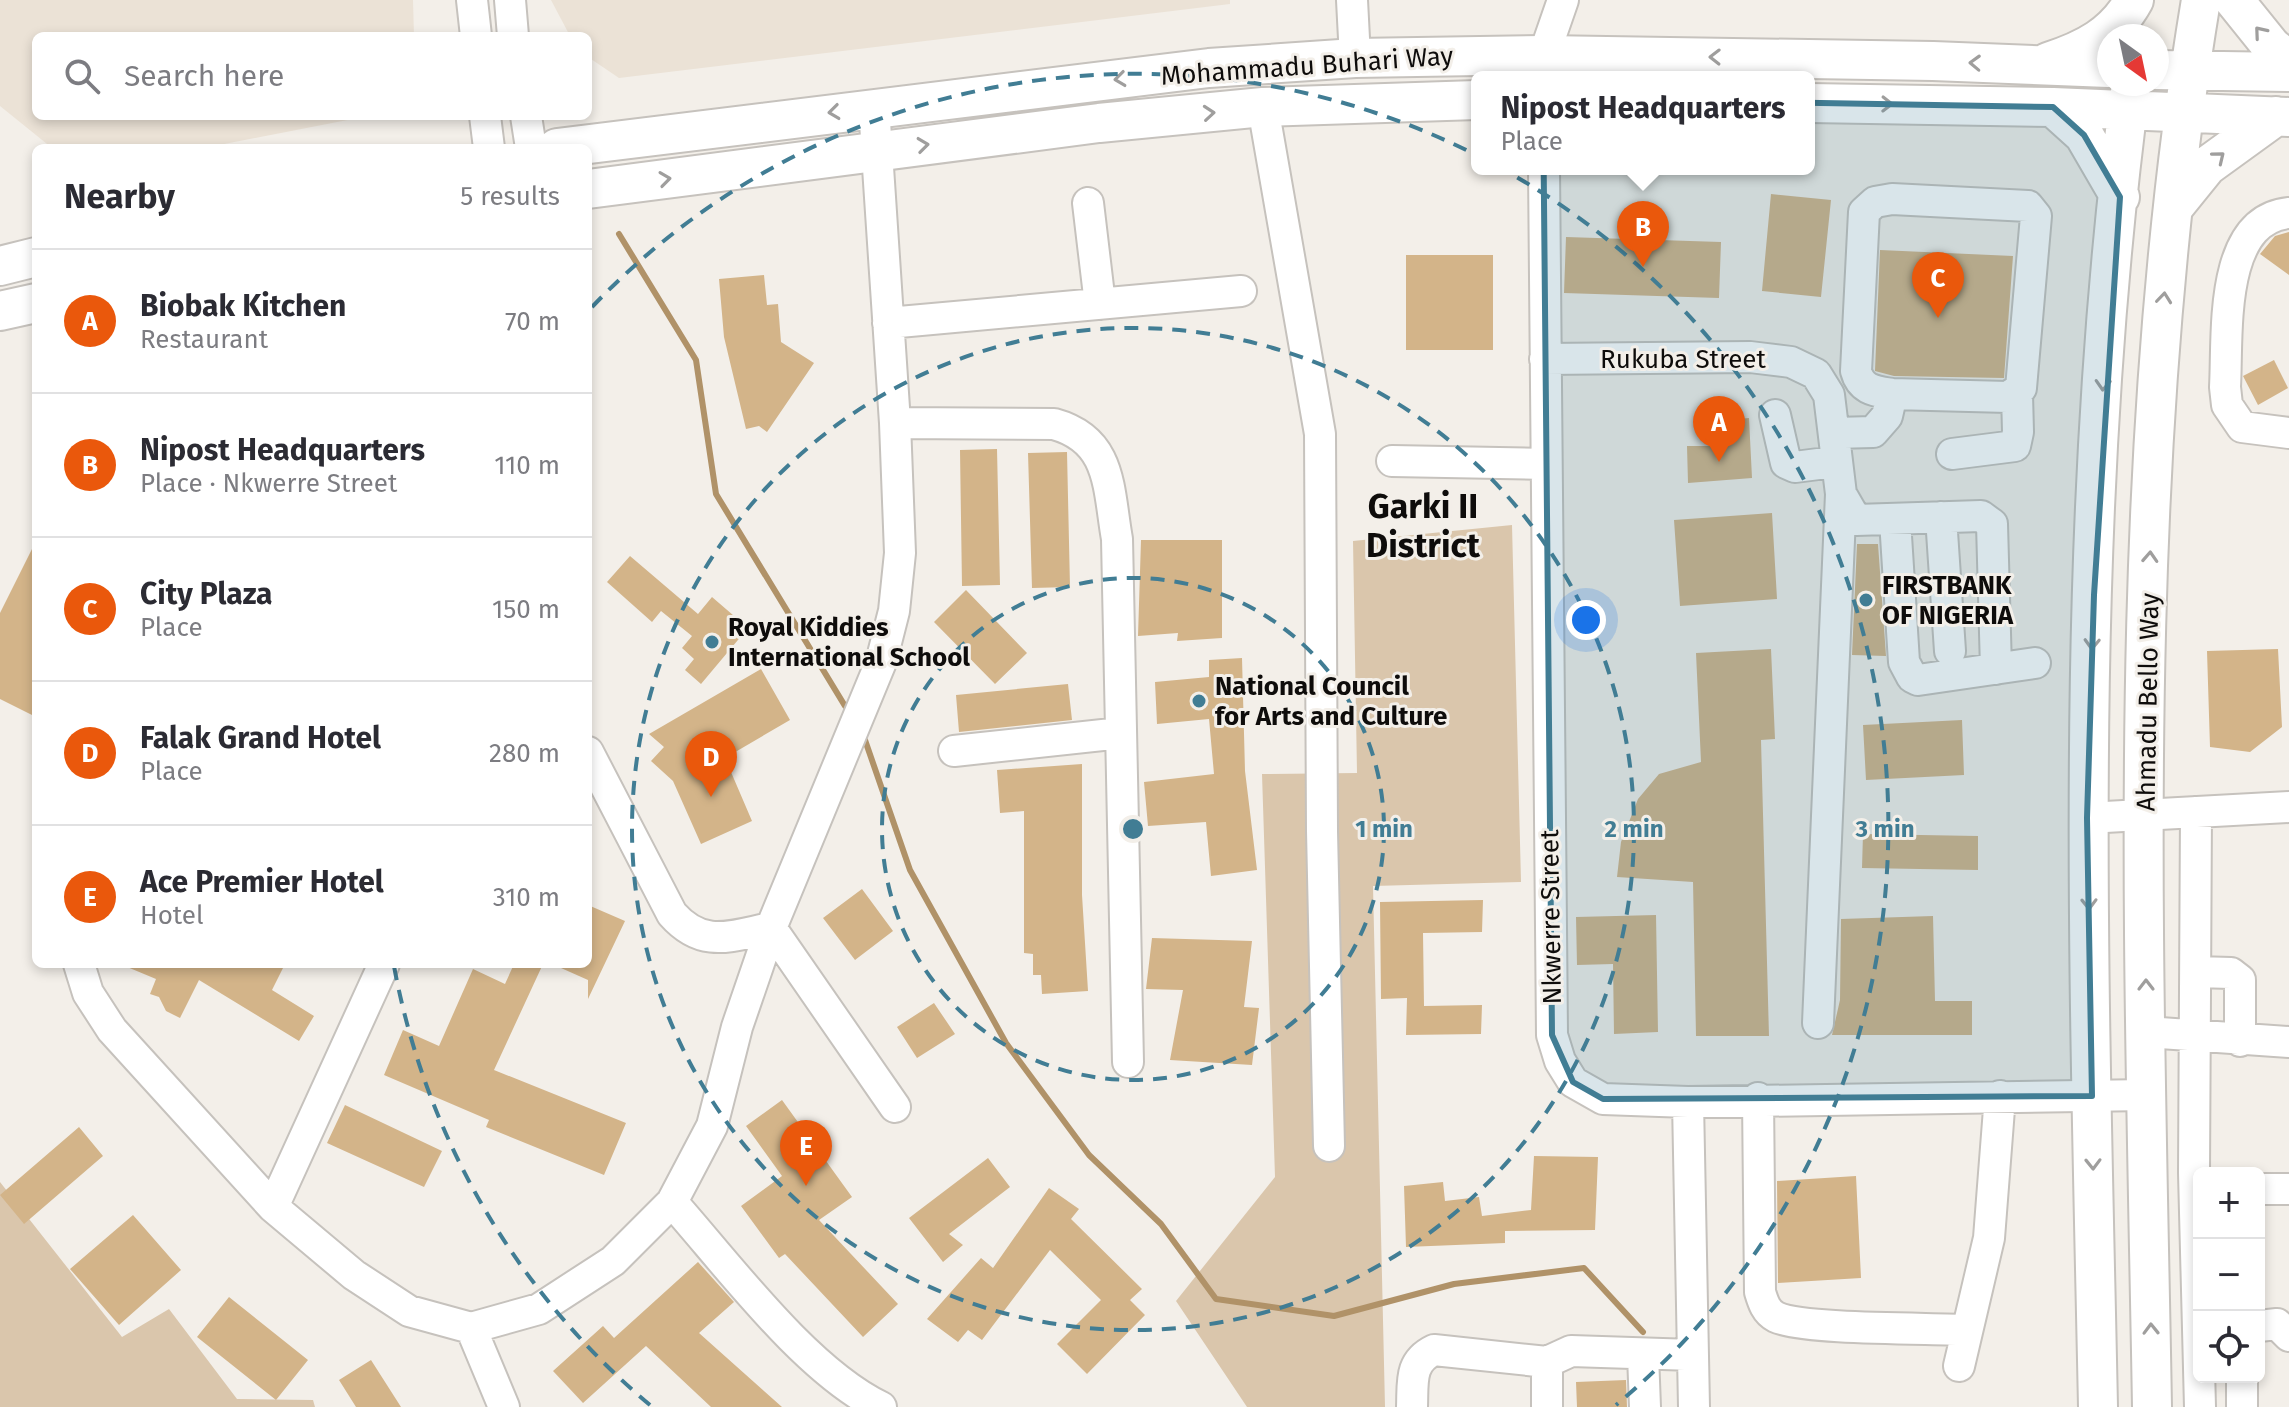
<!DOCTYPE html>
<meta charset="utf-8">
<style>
:root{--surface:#fff;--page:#f2f2f3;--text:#2b2b33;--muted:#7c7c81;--line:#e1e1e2;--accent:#ea580c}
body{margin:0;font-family:"Fira Sans",sans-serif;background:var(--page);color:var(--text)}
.controls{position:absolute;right:24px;bottom:24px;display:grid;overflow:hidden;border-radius:12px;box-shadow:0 4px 12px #0003}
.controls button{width:72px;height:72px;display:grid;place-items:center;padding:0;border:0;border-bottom:2px solid var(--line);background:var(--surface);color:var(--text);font:40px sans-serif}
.compass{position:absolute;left:2097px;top:24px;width:72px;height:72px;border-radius:50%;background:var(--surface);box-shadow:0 4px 12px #0003;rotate:147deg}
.you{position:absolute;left:1586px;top:620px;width:28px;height:28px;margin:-20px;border:6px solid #fff;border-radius:50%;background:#1a73e8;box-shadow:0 0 0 12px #1a73e833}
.badge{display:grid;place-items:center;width:52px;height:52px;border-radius:50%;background:var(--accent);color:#fff;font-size:26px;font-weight:700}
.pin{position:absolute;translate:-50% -66px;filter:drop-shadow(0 2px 4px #0008)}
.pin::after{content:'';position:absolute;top:42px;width:28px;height:24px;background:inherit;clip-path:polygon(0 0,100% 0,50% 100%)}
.popup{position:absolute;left:1471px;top:71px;width:344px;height:104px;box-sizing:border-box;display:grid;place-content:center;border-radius:12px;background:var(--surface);filter:drop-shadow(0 2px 6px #0005);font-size:26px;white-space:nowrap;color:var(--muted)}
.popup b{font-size:30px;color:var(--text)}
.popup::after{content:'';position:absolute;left:50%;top:100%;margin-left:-16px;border:16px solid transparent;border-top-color:var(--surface)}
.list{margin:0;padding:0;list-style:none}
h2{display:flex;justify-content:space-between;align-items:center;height:104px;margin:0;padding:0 32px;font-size:34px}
h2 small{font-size:26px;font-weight:400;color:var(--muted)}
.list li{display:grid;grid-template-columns:52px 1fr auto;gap:24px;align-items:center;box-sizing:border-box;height:144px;padding:0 32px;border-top:2px solid var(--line)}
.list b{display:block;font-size:30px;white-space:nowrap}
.list p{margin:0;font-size:26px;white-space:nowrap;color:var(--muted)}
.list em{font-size:26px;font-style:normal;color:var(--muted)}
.icon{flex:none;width:44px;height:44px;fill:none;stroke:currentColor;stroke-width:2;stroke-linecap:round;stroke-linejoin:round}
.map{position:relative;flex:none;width:2289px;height:1407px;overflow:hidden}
.search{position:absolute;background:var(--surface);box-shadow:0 4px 12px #0003;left:32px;top:32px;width:560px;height:88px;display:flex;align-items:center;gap:20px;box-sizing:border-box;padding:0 28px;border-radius:12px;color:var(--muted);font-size:30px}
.panel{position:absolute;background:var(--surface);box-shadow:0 4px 12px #0003;left:32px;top:144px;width:560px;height:824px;border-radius:12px}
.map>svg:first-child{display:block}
.built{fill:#ebe2d6}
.green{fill:#dac6ac}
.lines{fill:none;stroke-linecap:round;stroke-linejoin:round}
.stream{stroke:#b09268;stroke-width:6}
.building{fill:#d3b489}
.minor-casing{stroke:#c6c2bd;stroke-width:34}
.major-casing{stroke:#c6c2bd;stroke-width:42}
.minor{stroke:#fff;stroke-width:30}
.major{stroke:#fff;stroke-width:38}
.oneway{stroke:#9f9e9d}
.marked{fill:#417d94;fill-opacity:0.2;stroke:#417d94;stroke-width:6;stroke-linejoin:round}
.ring{fill:none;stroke:#417d94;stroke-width:4;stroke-dasharray:14 10}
.poi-dot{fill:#417d94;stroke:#f3efe9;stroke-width:3}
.labels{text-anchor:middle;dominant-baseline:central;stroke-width:6;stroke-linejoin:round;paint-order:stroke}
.street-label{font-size:26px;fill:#0e0c0b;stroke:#f3efe9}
.poi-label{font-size:26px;font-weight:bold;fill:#0e0c0b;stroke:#f3efe9;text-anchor:start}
.district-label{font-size:34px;font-weight:bold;fill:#0e0c0b;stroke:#f3efe9}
.centre{fill:#417d94;stroke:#f3efe9;stroke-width:4}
.ring-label{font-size:24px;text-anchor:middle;font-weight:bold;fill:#417d94;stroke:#f3efe9;stroke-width:6;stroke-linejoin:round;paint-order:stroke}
</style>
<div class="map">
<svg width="2289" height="1407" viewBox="0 0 2289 1407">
<rect width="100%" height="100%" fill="#f3efe9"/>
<path class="built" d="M0 0H413L414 36H36V116H368L204 148H52L0 106Z
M551 0H1230V4L619 78 588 57V36H570Z"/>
<path class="green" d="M1512 525 1521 882 1373 886 1385 1407H1247L1176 1301 1275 1177 1262 774 1357 773 1353 541Z
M0 1182 122 1337 169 1309 237 1399 313 1400 315 1407H0Z"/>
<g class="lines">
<path class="stream" d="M619 234 696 360 716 494 845 706
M865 740 910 870 1006 1043 1089 1155 1161 1224 1216 1299 1334 1316 1454 1284 1584 1268 1643 1332"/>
</g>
<path class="building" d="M1771 194 1831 200 1821 297 1762 291Z
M2289 232V275L2260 254 2275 236Z
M1566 237 1721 242 1719 298 1564 293Z
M1880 250 2013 256 2004 378 1894 376 1875 371Z
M1406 255H1493V350H1406Z
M764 275 767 305 778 304 781 342 814 363 767 432 759 426 746 429 724 337 719 279Z
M2274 360 2288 388 2258 405 2243 376Z
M1749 418 1752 478 1688 483 1687 446H1717L1715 421Z
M997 449 1000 585 962 586 960 450Z
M1067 452 1070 587 1032 588 1028 453Z
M1772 513 1777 599 1680 606 1674 520Z
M1141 540H1222V638L1177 641 1178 633 1138 636Z
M36 541V717L0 699V613Z
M1857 544H1878L1886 656 1852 655Z
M630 556 698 614 712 597 748 628 701 684 685 670 694 659 682 648 692 636 661 611 652 622 607 582Z
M966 590 1027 653 995 684 934 622Z
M1771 649 1775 739 1761 740 1769 1036H1696L1693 882 1617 877 1621 842 1638 799 1659 774 1701 762 1696 653Z
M2278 649 2282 727 2250 752 2210 747 2207 651Z
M1242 658 1245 771 1257 870 1211 876 1206 822 1148 826 1144 782 1214 774 1209 719 1157 724 1155 682 1209 677V660Z
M761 669 790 720 725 758 752 821 701 844 673 781 651 761 664 747 649 734Z
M1068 684 1072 720 959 732 956 695Z
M1962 720 1964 775 1866 780 1863 725Z
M1082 764V895L1088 991 1042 994 1041 975H1033V954L1024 953V811L1000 813 997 770Z
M1863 834 1978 836V870L1862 868Z
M862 889 893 931 855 960 823 918Z
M1483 900 1482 932 1423 933 1424 1006 1482 1005 1481 1034 1406 1035 1407 998 1381 999 1380 902Z
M588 905 625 921 588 999V980L552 964H588Z
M1656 915 1658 1032 1614 1034 1613 964 1577 965 1576 917Z
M1933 916 1935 1001H1972V1035H1832L1840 1000 1841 919Z
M1152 938 1252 941 1244 1007 1259 1008 1252 1065 1170 1060 1183 990 1146 989Z
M120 964H285L272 990 314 1016 299 1041 199 980 180 1018 166 1011 159 997 150 994 156 979Z
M514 964H543L494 1070 626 1123 604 1175 486 1127 489 1120 384 1075 403 1030 439 1046 473 969 505 984Z
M934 1003 955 1034 917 1058 897 1027Z
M782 1100 852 1197 819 1220 898 1304 863 1337 785 1254 779 1258 741 1206 782 1176 746 1126Z
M345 1105 442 1151 424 1187 327 1143Z
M79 1127 103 1156 24 1224 0 1195Z
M1534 1156 1598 1157 1595 1230 1505 1231V1243L1406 1247 1404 1186 1443 1182 1445 1201 1479 1197 1482 1216 1531 1210Z
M988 1158 1010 1187 949 1234 963 1245 943 1262 909 1218Z
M1856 1176 1861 1278 1778 1283 1777 1181Z
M1049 1188 1079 1209 1071 1219 1142 1289 1130 1300 1145 1315 1087 1374 1057 1344 1101 1300 1050 1250 982 1340 968 1330 958 1342 927 1319 981 1258 993 1268Z
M133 1215 181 1270 119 1325 70 1269Z
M698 1262 734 1302 699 1333 782 1407H711L646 1346 583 1403 553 1371 603 1326 614 1338Z
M229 1297 308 1360 276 1400 197 1337Z
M371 1360 401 1407H356L339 1380Z
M1626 1380 1627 1407H1577L1576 1382Z"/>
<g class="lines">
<defs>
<path id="minor" d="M472 0 476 36
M510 0 513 36
M1352 0 1355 58
M1543 77 1544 55 1563 0
M1263 107 1320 434 1322 831 1329 1146
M485 116 489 148
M526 116 531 148
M1544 169 1552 1035 1560 1061 1573 1082 1603 1099 1688 1102 2147 1095
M1088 203 1100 304
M2289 213C2218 220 2228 335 2225 387L2227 405 2242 427 2289 433
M888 323 1241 291
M1545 359 1750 357 1791 362 1816 374 1829 395 1841 494 1856 520 1981 516 1992 524 1996 669
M1775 415 1786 463 1795 467 1834 462
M895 423 1054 424C1112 440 1108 488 1117 539L1128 1062
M1834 433 1873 432 1887 416 1892 394 2008 397 2021 388 2036 216 2028 206 1892 199 1875 202 1864 212 1856 371C1861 390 1875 391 1892 394
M1952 454 2015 446 2018 432 2017 394
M1392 461 1546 464
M1941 517 1950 651
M1895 520 1904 662 1912 677 1918 680 2035 663
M954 751 1121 733
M588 752 672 914C703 949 730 936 771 928L895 1107
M2196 812 2194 1173 2200 1407
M2087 818 2289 807
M79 964 88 993 112 1030 273 1207 354 1275 409 1311 471 1328 539 1309 613 1261 672 1202 712 1126 737 1027 771 928 881 662 894 611 900 553 895 423 874 107
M2196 972 2231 973 2240 980V1041
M1818 1023 1841 494
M2146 1032 2289 1042
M1758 1098 1760 1292C1763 1302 1766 1312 1776 1317 1803 1330 1929 1328 1967 1330
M1688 1102 1694 1407
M2259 1189H2289
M672 1202C728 1265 806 1371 881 1407
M273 1207 384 964
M2259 1326 2277 1324 2289 1336
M471 1328 504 1407
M1643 1355 1645 1407
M1959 1366 1989 1238 2000 1096
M1412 1407C1413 1382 1409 1362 1434 1350L1547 1362
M1547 1407V1362L1571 1351 1693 1355
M2242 1407V1377"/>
<path id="major" d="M2234 0 2271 46 2289 61
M2048 62C2085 50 2115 35 2134 0
M2157 70 2289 72
M1809 103 2053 107 2289 117
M2053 107 2084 135 2120 197
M557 148 1209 68 1355 58 1544 55 1933 61 2109 68
M588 189 1099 123 1263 107 1477 100
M2173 208 2207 166 2276 116
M0 266 36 257
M0 311 36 303
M2098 1407C2089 967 2072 522 2131 84
M2152 1407C2144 940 2124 462 2201 0"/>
</defs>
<use href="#minor" class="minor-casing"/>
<use href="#major" class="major-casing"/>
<use href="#minor" class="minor"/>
<use href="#major" class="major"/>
</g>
<defs><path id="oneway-chevron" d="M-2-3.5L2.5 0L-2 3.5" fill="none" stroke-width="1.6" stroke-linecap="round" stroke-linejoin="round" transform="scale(2)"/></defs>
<g class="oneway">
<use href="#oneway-chevron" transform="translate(2260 32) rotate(-130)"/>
<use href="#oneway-chevron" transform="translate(1715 57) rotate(-179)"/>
<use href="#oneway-chevron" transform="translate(1975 63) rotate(-178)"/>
<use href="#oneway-chevron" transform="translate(1120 79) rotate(173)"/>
<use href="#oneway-chevron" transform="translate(1887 104) rotate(1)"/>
<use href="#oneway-chevron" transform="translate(834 112) rotate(173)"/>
<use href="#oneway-chevron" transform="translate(1209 113) rotate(-5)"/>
<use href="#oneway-chevron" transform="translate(923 145) rotate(-7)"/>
<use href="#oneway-chevron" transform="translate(2219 157) rotate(-39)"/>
<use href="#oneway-chevron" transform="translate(665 179) rotate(-8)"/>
<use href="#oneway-chevron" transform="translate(2164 298) rotate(-84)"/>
<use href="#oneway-chevron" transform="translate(2103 385) rotate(93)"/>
<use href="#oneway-chevron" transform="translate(2150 557) rotate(-87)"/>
<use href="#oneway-chevron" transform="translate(2092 644) rotate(92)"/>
<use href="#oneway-chevron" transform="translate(2089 904) rotate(89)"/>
<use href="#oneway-chevron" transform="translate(2146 985) rotate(-90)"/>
<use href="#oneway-chevron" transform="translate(2093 1164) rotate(89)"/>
<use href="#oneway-chevron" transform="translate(2151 1329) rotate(-91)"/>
</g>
<path class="marked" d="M1543 98 2053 107 2084 135 2120 197 2094 595 2087 818 2092 1096 1603 1099 1573 1082 1552 1035Z"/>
<g class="ring">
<circle cx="1133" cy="829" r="251"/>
<circle cx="1133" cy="829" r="501"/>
<path d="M650 1405A752 752 0 0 1 394 966M592 307A752 752 0 1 1 1616 1405"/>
</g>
<g class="poi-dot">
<circle cx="1866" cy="600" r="8"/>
<circle cx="712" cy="642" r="8"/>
<circle cx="1199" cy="701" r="8"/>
</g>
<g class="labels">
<g class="street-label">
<text transform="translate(1307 66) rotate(-4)">Mohammadu Buhari Way</text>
<text x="1683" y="359">Rukuba Street</text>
<text transform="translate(2148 702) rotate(-89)">Ahmadu Bello Way</text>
<text transform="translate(1551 917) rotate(-91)">Nkwerre Street</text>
</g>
<g class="poi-label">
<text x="1882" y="585">FIRSTBANK<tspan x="1882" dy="30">OF NIGERIA</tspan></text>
<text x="728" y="627">Royal Kiddies<tspan x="728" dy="30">International School</tspan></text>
<text x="1215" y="686">National Council<tspan x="1215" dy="30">for Arts and Culture</tspan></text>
</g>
<g class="district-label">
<text x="1423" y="506">Garki II<tspan x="1423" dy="39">District</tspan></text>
</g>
</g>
<circle cx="1133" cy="829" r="12" class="centre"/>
<g class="ring-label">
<text x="1384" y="837">1 min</text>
<text x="1634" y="837">2 min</text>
<text x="1885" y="837">3 min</text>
</g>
</svg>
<div class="controls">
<button>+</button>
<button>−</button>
<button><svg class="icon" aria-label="locate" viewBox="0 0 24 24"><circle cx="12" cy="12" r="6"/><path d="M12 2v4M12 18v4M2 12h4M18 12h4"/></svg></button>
</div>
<svg class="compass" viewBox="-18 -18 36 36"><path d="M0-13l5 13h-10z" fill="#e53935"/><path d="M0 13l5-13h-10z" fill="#7c7c81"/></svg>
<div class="you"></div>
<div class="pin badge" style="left:1719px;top:462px">A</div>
<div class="pin badge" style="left:1643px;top:267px">B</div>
<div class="popup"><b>Nipost Headquarters</b>Place</div>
<div class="pin badge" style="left:1938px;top:318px">C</div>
<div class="pin badge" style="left:711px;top:797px">D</div>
<div class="pin badge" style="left:806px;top:1186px">E</div>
<div class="search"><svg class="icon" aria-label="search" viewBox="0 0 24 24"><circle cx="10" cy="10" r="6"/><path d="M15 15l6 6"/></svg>Search here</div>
<section class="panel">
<h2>Nearby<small>5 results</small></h2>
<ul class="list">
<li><span class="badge">A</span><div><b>Biobak Kitchen</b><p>Restaurant</p></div><em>70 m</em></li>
<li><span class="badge">B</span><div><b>Nipost Headquarters</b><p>Place · Nkwerre Street</p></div><em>110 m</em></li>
<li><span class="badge">C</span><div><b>City Plaza</b><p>Place</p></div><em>150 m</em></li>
<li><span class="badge">D</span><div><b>Falak Grand Hotel</b><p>Place</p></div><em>280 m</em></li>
<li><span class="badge">E</span><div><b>Ace Premier Hotel</b><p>Hotel</p></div><em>310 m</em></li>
</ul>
</section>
</div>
